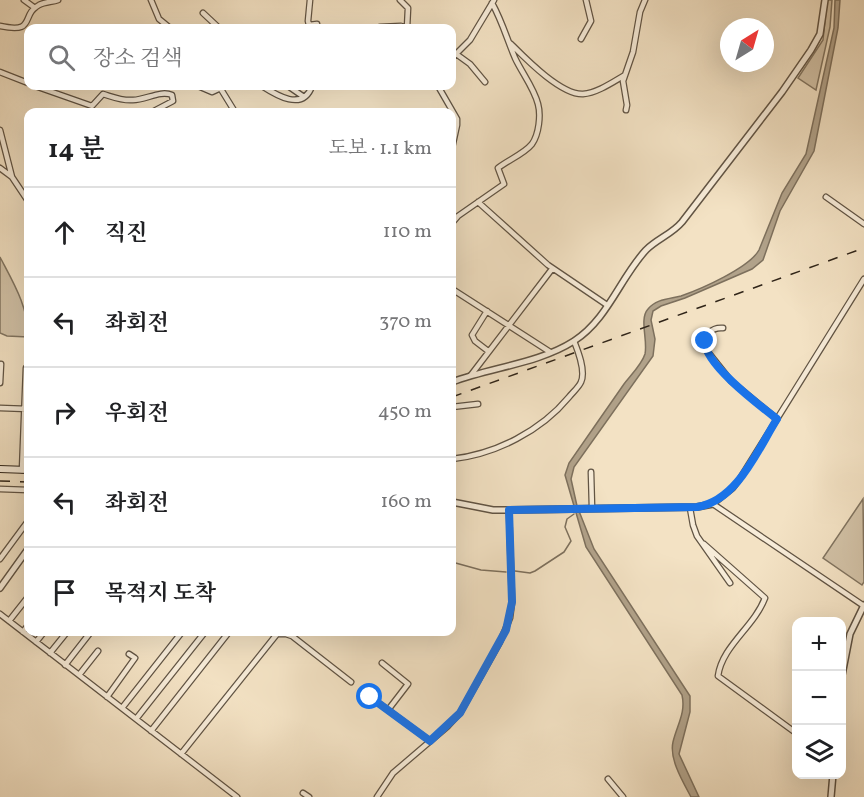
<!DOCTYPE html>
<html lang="ko">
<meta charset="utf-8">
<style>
:root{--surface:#fff;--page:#f2f2f2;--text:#202124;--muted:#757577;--line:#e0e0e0}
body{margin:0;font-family:Vollkorn,"Noto Serif KR",serif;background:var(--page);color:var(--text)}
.controls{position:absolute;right:18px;bottom:18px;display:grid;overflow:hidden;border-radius:12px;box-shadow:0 6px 24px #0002}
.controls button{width:54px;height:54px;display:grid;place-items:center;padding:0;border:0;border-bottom:2px solid var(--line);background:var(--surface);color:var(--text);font:30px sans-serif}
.compass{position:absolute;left:720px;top:18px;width:54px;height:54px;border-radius:50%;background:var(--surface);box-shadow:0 6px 24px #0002;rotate:37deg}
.stop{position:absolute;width:18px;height:18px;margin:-14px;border:4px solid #1a73e8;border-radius:50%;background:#fff}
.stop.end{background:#1a73e8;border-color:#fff;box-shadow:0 2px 6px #0008}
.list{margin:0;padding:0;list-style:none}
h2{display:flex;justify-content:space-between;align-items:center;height:78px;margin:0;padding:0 24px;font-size:26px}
h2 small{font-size:20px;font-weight:400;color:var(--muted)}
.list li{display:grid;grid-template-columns:39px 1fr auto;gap:18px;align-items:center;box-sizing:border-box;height:90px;padding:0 24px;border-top:2px solid var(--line)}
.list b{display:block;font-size:22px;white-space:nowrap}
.list em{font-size:20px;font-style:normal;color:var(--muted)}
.icon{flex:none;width:33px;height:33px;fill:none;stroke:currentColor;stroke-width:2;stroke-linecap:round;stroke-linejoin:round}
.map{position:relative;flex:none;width:864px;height:797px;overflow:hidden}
.search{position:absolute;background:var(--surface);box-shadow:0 6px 24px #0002;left:24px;top:24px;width:432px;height:66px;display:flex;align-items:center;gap:15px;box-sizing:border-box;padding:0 21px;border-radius:12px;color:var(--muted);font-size:22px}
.panel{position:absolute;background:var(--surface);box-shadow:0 6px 24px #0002;left:24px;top:108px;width:432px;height:528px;border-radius:12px}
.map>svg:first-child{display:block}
.green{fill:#d2c2a7;stroke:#817460;stroke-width:1.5}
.water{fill:#b1a28a;stroke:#7d705d;stroke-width:1.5}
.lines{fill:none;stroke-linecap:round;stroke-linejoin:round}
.stream{stroke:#7d705d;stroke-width:1.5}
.minor-casing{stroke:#615444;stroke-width:7}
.tertiary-casing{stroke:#615444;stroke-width:8}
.secondary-casing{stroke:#302519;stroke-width:8}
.minor{stroke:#f7ecd9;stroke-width:4.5}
.tertiary{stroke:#f7ecd9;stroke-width:5}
.secondary{stroke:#f7ecd9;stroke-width:6}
.rail{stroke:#302519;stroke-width:1.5;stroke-dasharray:10 10;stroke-linecap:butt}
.route{stroke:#1a73e8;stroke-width:8}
</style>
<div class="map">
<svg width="864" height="797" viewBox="0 0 864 797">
<rect width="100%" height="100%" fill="#f3e2c4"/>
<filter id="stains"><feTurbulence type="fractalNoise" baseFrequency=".00333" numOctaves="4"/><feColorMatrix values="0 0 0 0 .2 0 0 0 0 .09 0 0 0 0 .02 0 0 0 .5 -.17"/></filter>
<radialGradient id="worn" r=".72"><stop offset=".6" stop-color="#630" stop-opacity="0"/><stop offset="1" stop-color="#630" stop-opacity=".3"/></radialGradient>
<path class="green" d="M827 0H832L830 27 816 90 798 78 823 40Z
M0 257C13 282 29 308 28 337L7 336 0 333Z
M863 499 864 582 862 585 823 558Z"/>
<path class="water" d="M835 0H840L838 28 814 151 780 211 763 260 752 269 685 298 661 306 653 311 651 320 655 339 653 356 574 467 571 479 577 506 594 549 690 696V712L679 754 699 797H691C683 782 669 759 673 742 677 725 686 713 682 695L586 547 565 475 569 463C587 437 606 410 624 384 631 375 642 364 645 354 648 340 639 319 648 309 656 299 669 299 681 296 701 289 749 268 759 250L782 193 806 154 834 28Z"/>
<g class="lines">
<path class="stream" d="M452 562 481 570 506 572
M515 571 530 573 535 571 564 552 571 541 565 527 567 519 574 514"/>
<defs>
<path id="minor" d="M24 0 35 8
M151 0 159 19 170 28
M310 0 308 21 309 25 317 24
M400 0 408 8 407 28
M203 13 219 28
M0 26C37 34 20 15 39 5 44 2 52 2 58 0
M380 27 401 26 408 28
M581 39 591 21 586 0
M511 44C526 59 561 95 583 94 597 93 613 82 625 75
M452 51 470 64 485 82
M452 58 470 40 494 0
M0 72 28 83
M35 86 92 106 103 94C113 97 122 101 133 100 146 100 160 90 172 95L173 101 152 112
M198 86 212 92 225 86
M219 86 235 112
M262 86C276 95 303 112 312 86
M288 86 304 97
M438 86 457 119V125L452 148
M626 110 627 105 623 81 633 52 640 12 645 0
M0 130 12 177
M0 168 12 177 28 201
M826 197 864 224
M478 202 548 265 607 305
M452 223 458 216 504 184 498 168C508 160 524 154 532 144 539 134 541 115 538 104 534 88 522 73 515 58 507 39 502 21 492 3
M452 289 550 352
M487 311 472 335 475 341 488 351
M723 328C711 327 705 335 704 347L731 381 777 419
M471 375 552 269
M0 383 1 364
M452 407 478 404
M0 408 28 409
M452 459C496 454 541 431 569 397 573 392 579 387 581 382 586 371 578 351 574 341
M22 470 26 368
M591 472 592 508
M0 489 28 490
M690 508 693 525 697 536 730 583
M704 544 765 598C754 627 722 646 718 676L796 733
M0 559 28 521
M864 606 713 504 733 488 739 480 864 279
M0 614 237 797
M9 621 28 597
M23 632 28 625
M36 642 44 632
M50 653 67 632
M382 663 408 684 388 710 430 741
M65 665 90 633
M79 675 98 651
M107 697 135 658 129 654
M370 697 388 710
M122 708 182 632
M136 719 205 632
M151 731 229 632
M181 754 277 634H286L292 636 351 682
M608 779 623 797
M303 793 309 797
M377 797 393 773 448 726 460 713 500 642 510 618 512 602 509 510"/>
<path id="tertiary" d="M452 382C491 367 538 364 574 341 608 319 620 278 646 250 657 239 672 234 682 222L782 92 811 50 820 34 825 0
M452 502 493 510H509L697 507 713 504
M0 588 28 549
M842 675 850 634 864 605
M831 797 833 774"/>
<path id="secondary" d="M0 469 28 470"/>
</defs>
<use href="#minor" class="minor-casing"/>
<use href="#tertiary" class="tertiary-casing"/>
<use href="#secondary" class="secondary-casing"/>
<use href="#minor" class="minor"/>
<use href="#tertiary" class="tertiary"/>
<use href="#secondary" class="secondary"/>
<path class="rail" d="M452 397 864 248
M0 481 28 482"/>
</g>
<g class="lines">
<path class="route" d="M370 697 430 741 460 713 506 630 512 602 509 510 697 507C737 501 757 451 777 419 759 405 703 363 705 341"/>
</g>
<rect width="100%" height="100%" filter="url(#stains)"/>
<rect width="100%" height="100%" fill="url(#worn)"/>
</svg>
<div class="controls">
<button>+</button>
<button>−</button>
<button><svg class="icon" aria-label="layers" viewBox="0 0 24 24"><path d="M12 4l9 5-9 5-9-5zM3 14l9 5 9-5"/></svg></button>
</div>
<svg class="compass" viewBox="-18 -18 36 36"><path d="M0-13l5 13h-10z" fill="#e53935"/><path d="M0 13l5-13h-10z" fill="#757577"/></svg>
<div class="stop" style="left:370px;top:697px"></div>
<div class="stop end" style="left:705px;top:341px"></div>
<div class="search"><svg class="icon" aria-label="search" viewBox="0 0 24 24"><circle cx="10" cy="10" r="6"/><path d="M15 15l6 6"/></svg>장소 검색</div>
<section class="panel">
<h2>14 분<small>도보 · 1.1 km</small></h2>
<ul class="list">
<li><svg class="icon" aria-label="ahead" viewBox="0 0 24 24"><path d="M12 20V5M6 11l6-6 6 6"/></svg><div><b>직진</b></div><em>110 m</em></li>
<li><svg class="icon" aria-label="left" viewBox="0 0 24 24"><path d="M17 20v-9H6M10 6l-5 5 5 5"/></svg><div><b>좌회전</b></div><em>370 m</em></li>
<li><svg class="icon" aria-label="right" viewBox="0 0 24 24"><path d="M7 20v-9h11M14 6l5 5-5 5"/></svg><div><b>우회전</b></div><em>450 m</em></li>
<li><svg class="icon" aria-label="left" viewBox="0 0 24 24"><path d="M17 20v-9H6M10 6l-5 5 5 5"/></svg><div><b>좌회전</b></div><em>160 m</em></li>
<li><svg class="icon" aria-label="arrive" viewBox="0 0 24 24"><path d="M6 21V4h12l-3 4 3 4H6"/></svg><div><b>목적지 도착</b></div></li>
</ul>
</section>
</div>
